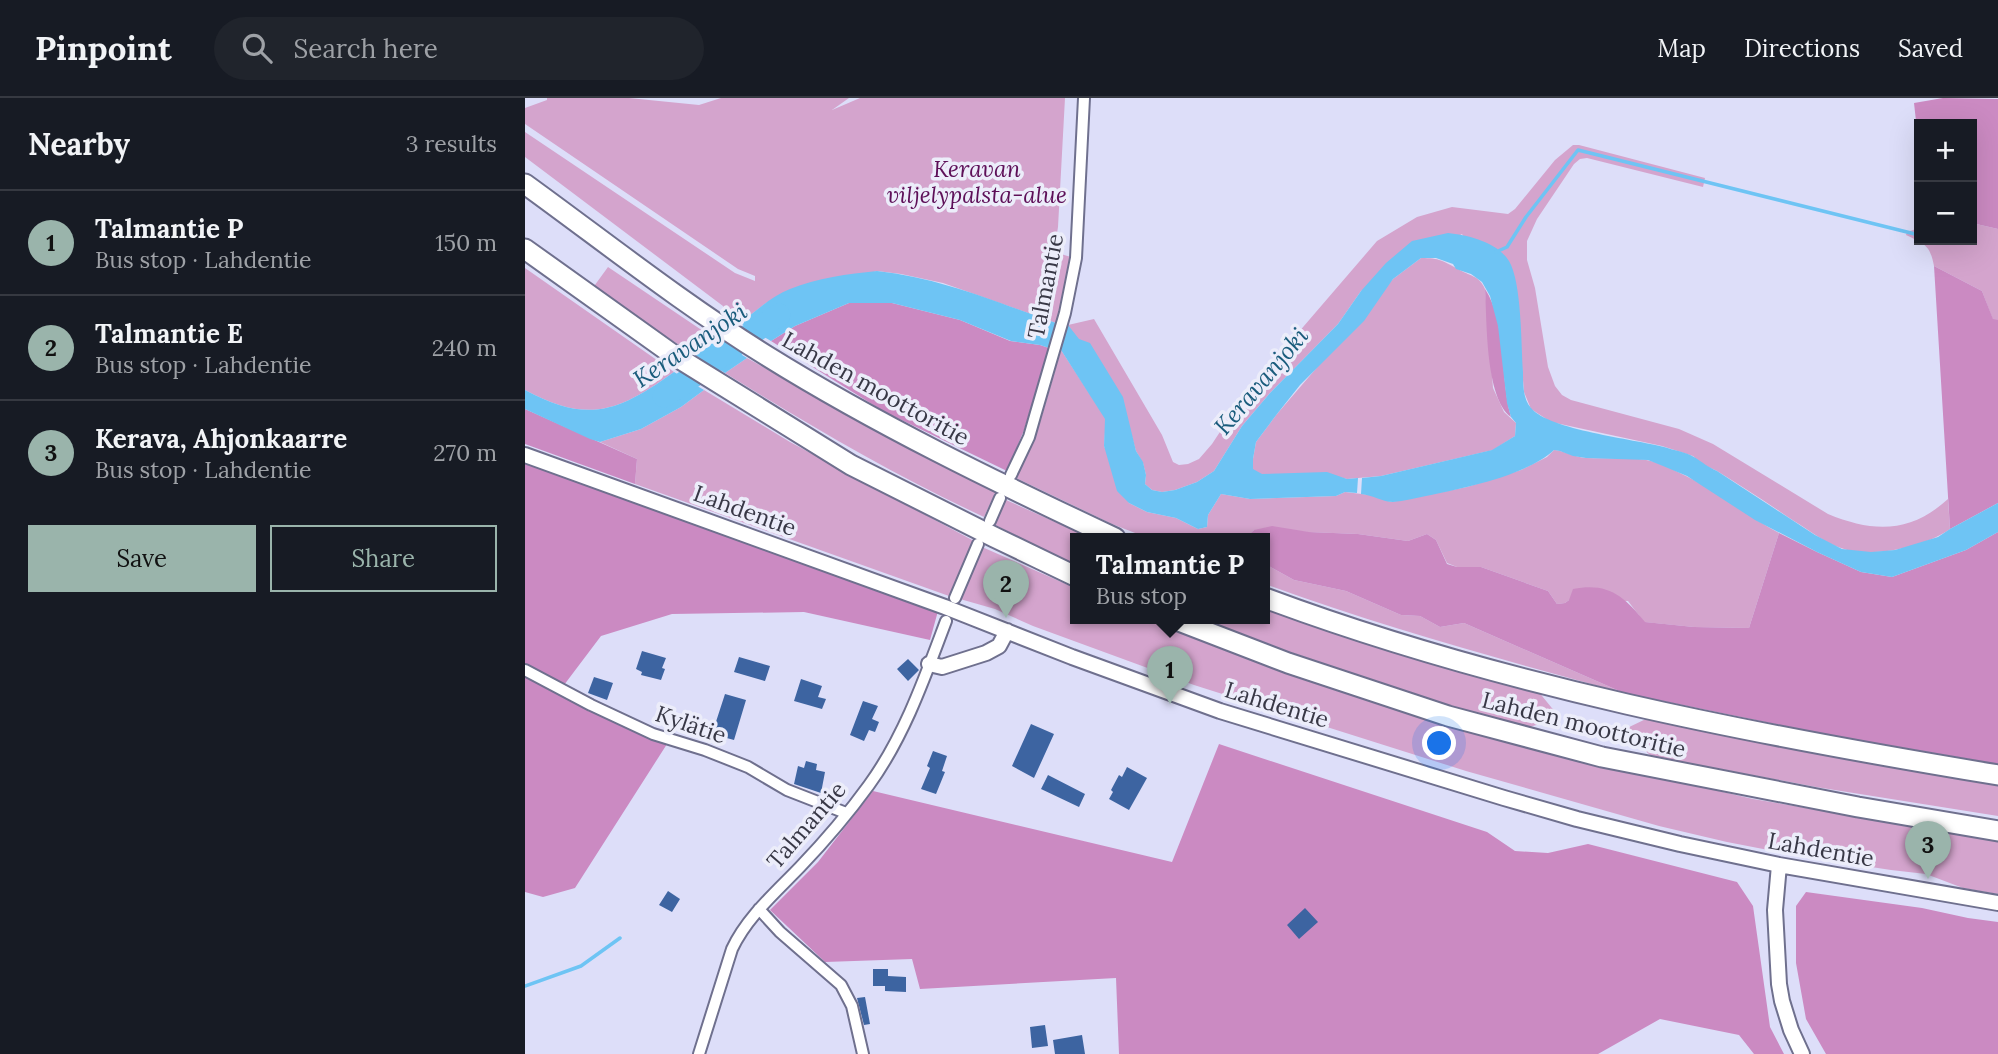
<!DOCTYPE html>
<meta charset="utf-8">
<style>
:root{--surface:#171b24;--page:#20242c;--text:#f1f3f6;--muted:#9ea1a6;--line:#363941;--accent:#9ab4ab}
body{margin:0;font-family:Lora,serif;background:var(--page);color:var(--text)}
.controls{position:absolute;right:21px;top:21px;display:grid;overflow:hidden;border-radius:0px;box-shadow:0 7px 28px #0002}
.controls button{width:63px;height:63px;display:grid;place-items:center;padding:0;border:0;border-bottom:2px solid var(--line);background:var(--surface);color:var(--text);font:35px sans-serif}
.you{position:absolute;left:915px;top:646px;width:24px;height:24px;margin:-18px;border:5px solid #fff;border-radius:50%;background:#1a73e8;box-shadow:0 0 0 10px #1a73e833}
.badge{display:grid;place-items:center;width:46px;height:46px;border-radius:50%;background:var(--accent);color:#111;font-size:23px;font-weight:700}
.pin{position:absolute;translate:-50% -58px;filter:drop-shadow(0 2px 4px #0008)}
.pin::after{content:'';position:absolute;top:37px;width:24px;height:21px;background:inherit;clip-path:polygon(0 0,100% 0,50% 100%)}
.popup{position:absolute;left:545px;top:435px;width:200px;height:91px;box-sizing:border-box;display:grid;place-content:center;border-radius:0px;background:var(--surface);filter:drop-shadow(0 2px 5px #0005);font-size:23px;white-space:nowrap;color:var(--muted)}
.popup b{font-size:26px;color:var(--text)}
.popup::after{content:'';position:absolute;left:50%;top:100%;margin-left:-14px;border:14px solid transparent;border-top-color:var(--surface)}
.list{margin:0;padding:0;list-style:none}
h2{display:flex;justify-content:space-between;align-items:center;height:91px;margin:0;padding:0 28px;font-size:30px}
h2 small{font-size:23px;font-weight:400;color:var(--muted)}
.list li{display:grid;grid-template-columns:46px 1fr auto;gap:21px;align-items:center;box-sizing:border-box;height:105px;padding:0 28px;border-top:2px solid var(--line)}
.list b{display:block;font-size:26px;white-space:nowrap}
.list p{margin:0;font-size:23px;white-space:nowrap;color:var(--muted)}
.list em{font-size:23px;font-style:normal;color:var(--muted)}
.actions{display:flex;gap:14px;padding:21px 28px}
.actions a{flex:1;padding:16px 0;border:2px solid var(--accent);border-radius:0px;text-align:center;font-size:24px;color:var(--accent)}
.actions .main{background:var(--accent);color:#111}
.icon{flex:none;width:38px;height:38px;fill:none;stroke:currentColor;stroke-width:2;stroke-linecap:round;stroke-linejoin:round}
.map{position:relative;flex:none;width:1473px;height:956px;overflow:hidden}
header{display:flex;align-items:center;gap:42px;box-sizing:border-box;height:98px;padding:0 35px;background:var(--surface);border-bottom:2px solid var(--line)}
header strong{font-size:33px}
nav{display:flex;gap:38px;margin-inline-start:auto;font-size:24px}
.search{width:490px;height:63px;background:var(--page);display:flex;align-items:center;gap:18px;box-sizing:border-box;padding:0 24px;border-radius:38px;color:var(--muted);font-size:26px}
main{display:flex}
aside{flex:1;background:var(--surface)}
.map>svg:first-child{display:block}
.green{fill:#d4a4cd}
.forest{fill:#cb8ac2}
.water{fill:#6ec4f4}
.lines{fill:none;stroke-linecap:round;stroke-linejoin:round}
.stream{stroke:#6ec4f4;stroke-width:3.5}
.river{stroke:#6ec4f4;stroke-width:23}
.building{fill:#3d64a1}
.street-casing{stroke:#6f708e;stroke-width:14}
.secondary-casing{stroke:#6f708e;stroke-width:18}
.highway-casing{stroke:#6f708e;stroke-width:23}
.street{stroke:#fff;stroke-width:10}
.secondary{stroke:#fff;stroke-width:14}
.highway{stroke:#fff;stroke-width:19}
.labels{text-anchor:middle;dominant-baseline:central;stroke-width:7;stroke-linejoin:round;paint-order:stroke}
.park-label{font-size:23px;font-style:italic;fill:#5d0f58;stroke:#ecedfa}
.street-label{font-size:23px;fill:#383846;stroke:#ecedfa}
.water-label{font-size:24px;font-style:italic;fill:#1a5c7c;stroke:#ecedfa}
</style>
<header>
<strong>Pinpoint</strong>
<div class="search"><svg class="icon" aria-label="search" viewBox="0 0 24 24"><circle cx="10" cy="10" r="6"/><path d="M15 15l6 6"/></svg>Search here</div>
<nav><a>Map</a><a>Directions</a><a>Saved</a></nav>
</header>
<main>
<aside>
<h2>Nearby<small>3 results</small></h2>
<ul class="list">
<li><span class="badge">1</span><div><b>Talmantie P</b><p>Bus stop · Lahdentie</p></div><em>150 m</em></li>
<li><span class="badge">2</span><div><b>Talmantie E</b><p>Bus stop · Lahdentie</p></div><em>240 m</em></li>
<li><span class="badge">3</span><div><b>Kerava, Ahjonkaarre</b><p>Bus stop · Lahdentie</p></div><em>270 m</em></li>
</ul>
<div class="actions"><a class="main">Save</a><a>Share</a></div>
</aside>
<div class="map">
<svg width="1473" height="956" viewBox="0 0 1473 956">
<rect width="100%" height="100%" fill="#dddef9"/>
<path class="green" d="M22 0H104L174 7 196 0H324L307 12 335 0H540L533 129 529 154 546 159 542 182 531 225 418 185 376 176 352 173 241 205 215 225 200 215 198 208 0 59V34L210 175 230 183V178L213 171 0 26V10L22 2Z
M1048 47H1054L1180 80 1178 89 1062 60 1055 61 1049 66 1012 121 1002 143V162L1010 190 1023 269 1030 288 1037 297 1046 302 1154 331 1188 346 1303 416C1349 435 1386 435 1423 401L1425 431C1400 449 1346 461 1316 450 1300 445 1284 432 1269 423 1244 406 1218 389 1192 373L1177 366 1168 358 1137 348 1026 324 1006 311 999 294 995 245 937 136 836 193 813 226 745 295 717 328 689 373 672 384 650 392 637 394 627 392 620 386 621 377 618 365 611 353 604 328 543 227 569 221 637 337 648 364 654 367 663 366 674 361 687 346 718 299 852 143 892 119 927 109 983 116 990 111 1030 62Z
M1447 125 1473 131V222H1468L1457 193 1409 168C1405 147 1400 146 1381 137L1382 134 1394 130V142H1447Z
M896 160C915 160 918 163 933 171 944 178 954 177 960 191L968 290 979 314 991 325 990 338 968 352 856 378 822 381 814 379 737 377 728 372V361L731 344 752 316 868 181Z
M83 169 181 235 191 241 170 257 67 191Z
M0 170 149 274C93 314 63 326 0 292Z
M536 252 581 321 579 348 604 405 622 414 651 420 673 431 682 429 683 417 696 396 725 401 811 398 820 394 845 397 866 404 942 389 996 372 1022 359 1029 352C1040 353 1049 359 1061 360 1081 361 1101 359 1121 362 1134 364 1149 372 1161 378 1194 394 1222 418 1254 435L1224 530 1169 529 1119 524 1103 503 1044 502 1040 505 1032 506 1023 493 956 469H932L922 465 911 442 902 436 883 443 833 436 729 432 720 440H623L587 426 491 380 516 321Z
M222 260 304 306 471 393 459 419C369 377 284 327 200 275Z
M179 292 265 344 449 443 424 498 110 386 112 361 75 344 116 331 156 309Z
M481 402 566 440H550V467L470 427Z
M457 449 550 490V520H619L646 532 757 572 1052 660 1228 701 1473 742V796L1438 790 1401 776 1366 772 1274 758 1202 744 1134 728 941 673 669 587 508 528 470 511 435 501Z
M740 466 769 482 821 493 876 517 895 518 915 529 939 525 1099 595C978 562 857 529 740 486Z
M740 507 1013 593 1035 620 1001 630 907 602 735 544 671 520H740Z
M1125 619 1281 654 1473 686V718L1291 689 1126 658 1098 632Z"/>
<path class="forest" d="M1418 0 1473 1V131L1447 125V26H1394V50L1389 5Z
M1409 168 1457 193 1468 221 1473 222V405L1425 431Z
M960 191C982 224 975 280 986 319 960 300 962 222 960 191Z
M324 205H367L435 222 485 243 515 247 524 250 499 332 482 373 358 313 246 243 270 228Z
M0 311 112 361 110 386 0 346Z
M0 365 413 513 405 542 279 514 147 516 76 538 36 591 0 568Z
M747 428 784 434 833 436 883 443 902 436 911 442 922 466 932 469H956L1023 493 1032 506 1040 505 1044 502 1048 491C1083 484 1099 498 1120 524L1169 529 1224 530 1254 435 1292 454 1336 474 1367 479 1441 452 1473 434V666L1304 637 1099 595 939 525 915 529 895 518 876 517 821 493 769 482 740 466V440H720L729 432Z
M0 576 65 610 142 646 50 790 18 799 0 794Z
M694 646 962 734 990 753 1023 755 1063 746 1212 784 1228 808 1245 929 1259 956H1229L1214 937 1135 921 1073 956H594L591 880 395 891 387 861 300 864 245 812 293 764 348 693 647 764Z
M1281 794 1397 810 1443 820 1473 824V956H1301L1281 921 1271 865V808Z"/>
<path class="water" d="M923 135C943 137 972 144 984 163 997 185 996 247 998 274 998 286 998 301 1006 310 1024 332 1109 341 1139 349 1148 352 1161 354 1169 359 1177 364 1183 369 1192 373L1290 437 1317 451 1346 454 1370 452 1413 439 1425 431 1473 405V434L1441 452 1367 479 1336 474 1292 454 1230 422 1162 378 1138 368 1123 362 1061 360 1048 358 1035 353 1029 352C1001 378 938 390 901 398 890 400 879 403 868 404 858 404 848 397 836 396L837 380 856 378 967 352 990 338 991 325 986 319 982 305 973 228 965 198 957 184 946 176 931 171 928 166 911 160H896L868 181 839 223 775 287 752 316 731 344 728 361V371L737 376 802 374 822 381 833 380 832 395 820 394 811 398 725 401 696 396 683 417 682 429 673 431 651 420 622 414 604 405 592 393 579 348 580 321 536 252 543 227 554 241 565 245 598 299 611 353 618 364 621 377 620 386 627 392 637 394 650 392 672 384 689 373 717 328 745 295 813 226 836 193 861 165 887 143Z
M352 173C416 180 471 204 531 225L524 250 515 247 486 243 435 222 367 205H324L270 228 246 243 215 225C231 213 247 198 265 191 292 180 323 176 352 173Z
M191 241 222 260 200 275 170 257Z
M149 274 179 292 156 309 116 331 75 344 65 341 0 311V292C63 326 93 314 149 274Z"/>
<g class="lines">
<path class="stream" d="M971 154 982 149 1001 119 1053 52 1394 137
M0 888 56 868 95 840"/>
<path class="river" d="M139 298C179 273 214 242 254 217"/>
</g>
<path class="building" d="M117 553 141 560 137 570 140 571 136 582 116 577 117 574 111 571Z
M214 559 245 568 240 583 209 574Z
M383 561 394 572 383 583 372 571Z
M69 579 88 585 82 602 63 595Z
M276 581 297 588 293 599 301 601 297 611 269 603Z
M200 596 221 602 209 642 187 636Z
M338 603 353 608 347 621 354 624 350 634 344 632 339 643 325 637Z
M506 626 529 636 509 680 487 668Z
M408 653 422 658 417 673 420 674 411 696 396 691 405 670 402 668Z
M281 663 292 666 291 672 300 674 296 695 269 686 273 668 279 670Z
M602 669 622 680 604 712 584 701 588 694 586 692 594 677 597 679Z
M523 677 560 696 554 709 516 691Z
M143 793 155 801 147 814 134 807Z
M780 810 793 824 774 841 762 827Z
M348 871H363V878L381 879V894L360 893V888H348Z
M340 899 345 926 339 927 332 900Z
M520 927 523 948 507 950 505 929Z
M557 937 560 956H530L528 942Z"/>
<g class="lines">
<defs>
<path id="street" d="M486 377 504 339 510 318 540 215 551 160 559 0
M465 423 475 400
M430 500 453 446
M0 572 66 607 128 636 180 652 223 669 262 692 321 715
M234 811 255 834 316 887 327 908 338 956
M174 956 207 851C222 819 250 795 275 769 299 744 323 716 344 687 379 639 400 579 421 523"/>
<path id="secondary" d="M0 357 420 509 547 559 695 613 979 700 1052 721 1155 746 1254 767 1473 805
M404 566 417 569 461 555 474 548 482 533
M1254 767 1250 812 1254 886 1257 903 1266 932 1277 956"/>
<path id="highway" d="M0 86C80 144 158 206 242 258 353 327 471 384 590 440
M0 151 147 256 326 367 469 439 550 478
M740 500C976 588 1225 636 1473 677
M646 520 763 565 923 618 1077 659 1333 709 1473 733"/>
</defs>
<use href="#street" class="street-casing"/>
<use href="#secondary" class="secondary-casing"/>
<use href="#highway" class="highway-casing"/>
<use href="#street" class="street"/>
<use href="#secondary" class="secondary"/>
<use href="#highway" class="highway"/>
</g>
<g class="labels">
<g class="park-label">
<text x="452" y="70">Keravan<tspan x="452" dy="26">viljelypalsta-alue</tspan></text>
</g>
<g class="street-label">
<text transform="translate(520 188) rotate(-79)">Talmantie</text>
<text transform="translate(351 290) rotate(29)">Lahden moottoritie</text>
<text transform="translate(220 412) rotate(20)">Lahdentie</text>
<text transform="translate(752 606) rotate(17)">Lahdentie</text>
<text transform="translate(166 626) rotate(19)">Kylätie</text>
<text transform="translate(1059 626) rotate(14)">Lahden moottoritie</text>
<text transform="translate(281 727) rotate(-49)">Talmantie</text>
<text transform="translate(1296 751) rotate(10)">Lahdentie</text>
</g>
<g class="water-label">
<text transform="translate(165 247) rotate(-34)">Keravanjoki</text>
<text transform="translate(736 283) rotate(-50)">Keravanjoki</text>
</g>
</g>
</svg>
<div class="controls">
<button>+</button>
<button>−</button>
</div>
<div class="you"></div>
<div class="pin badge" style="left:645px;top:606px">1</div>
<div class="popup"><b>Talmantie P</b>Bus stop</div>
<div class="pin badge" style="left:481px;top:520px">2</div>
<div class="pin badge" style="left:1403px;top:781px">3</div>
</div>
</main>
